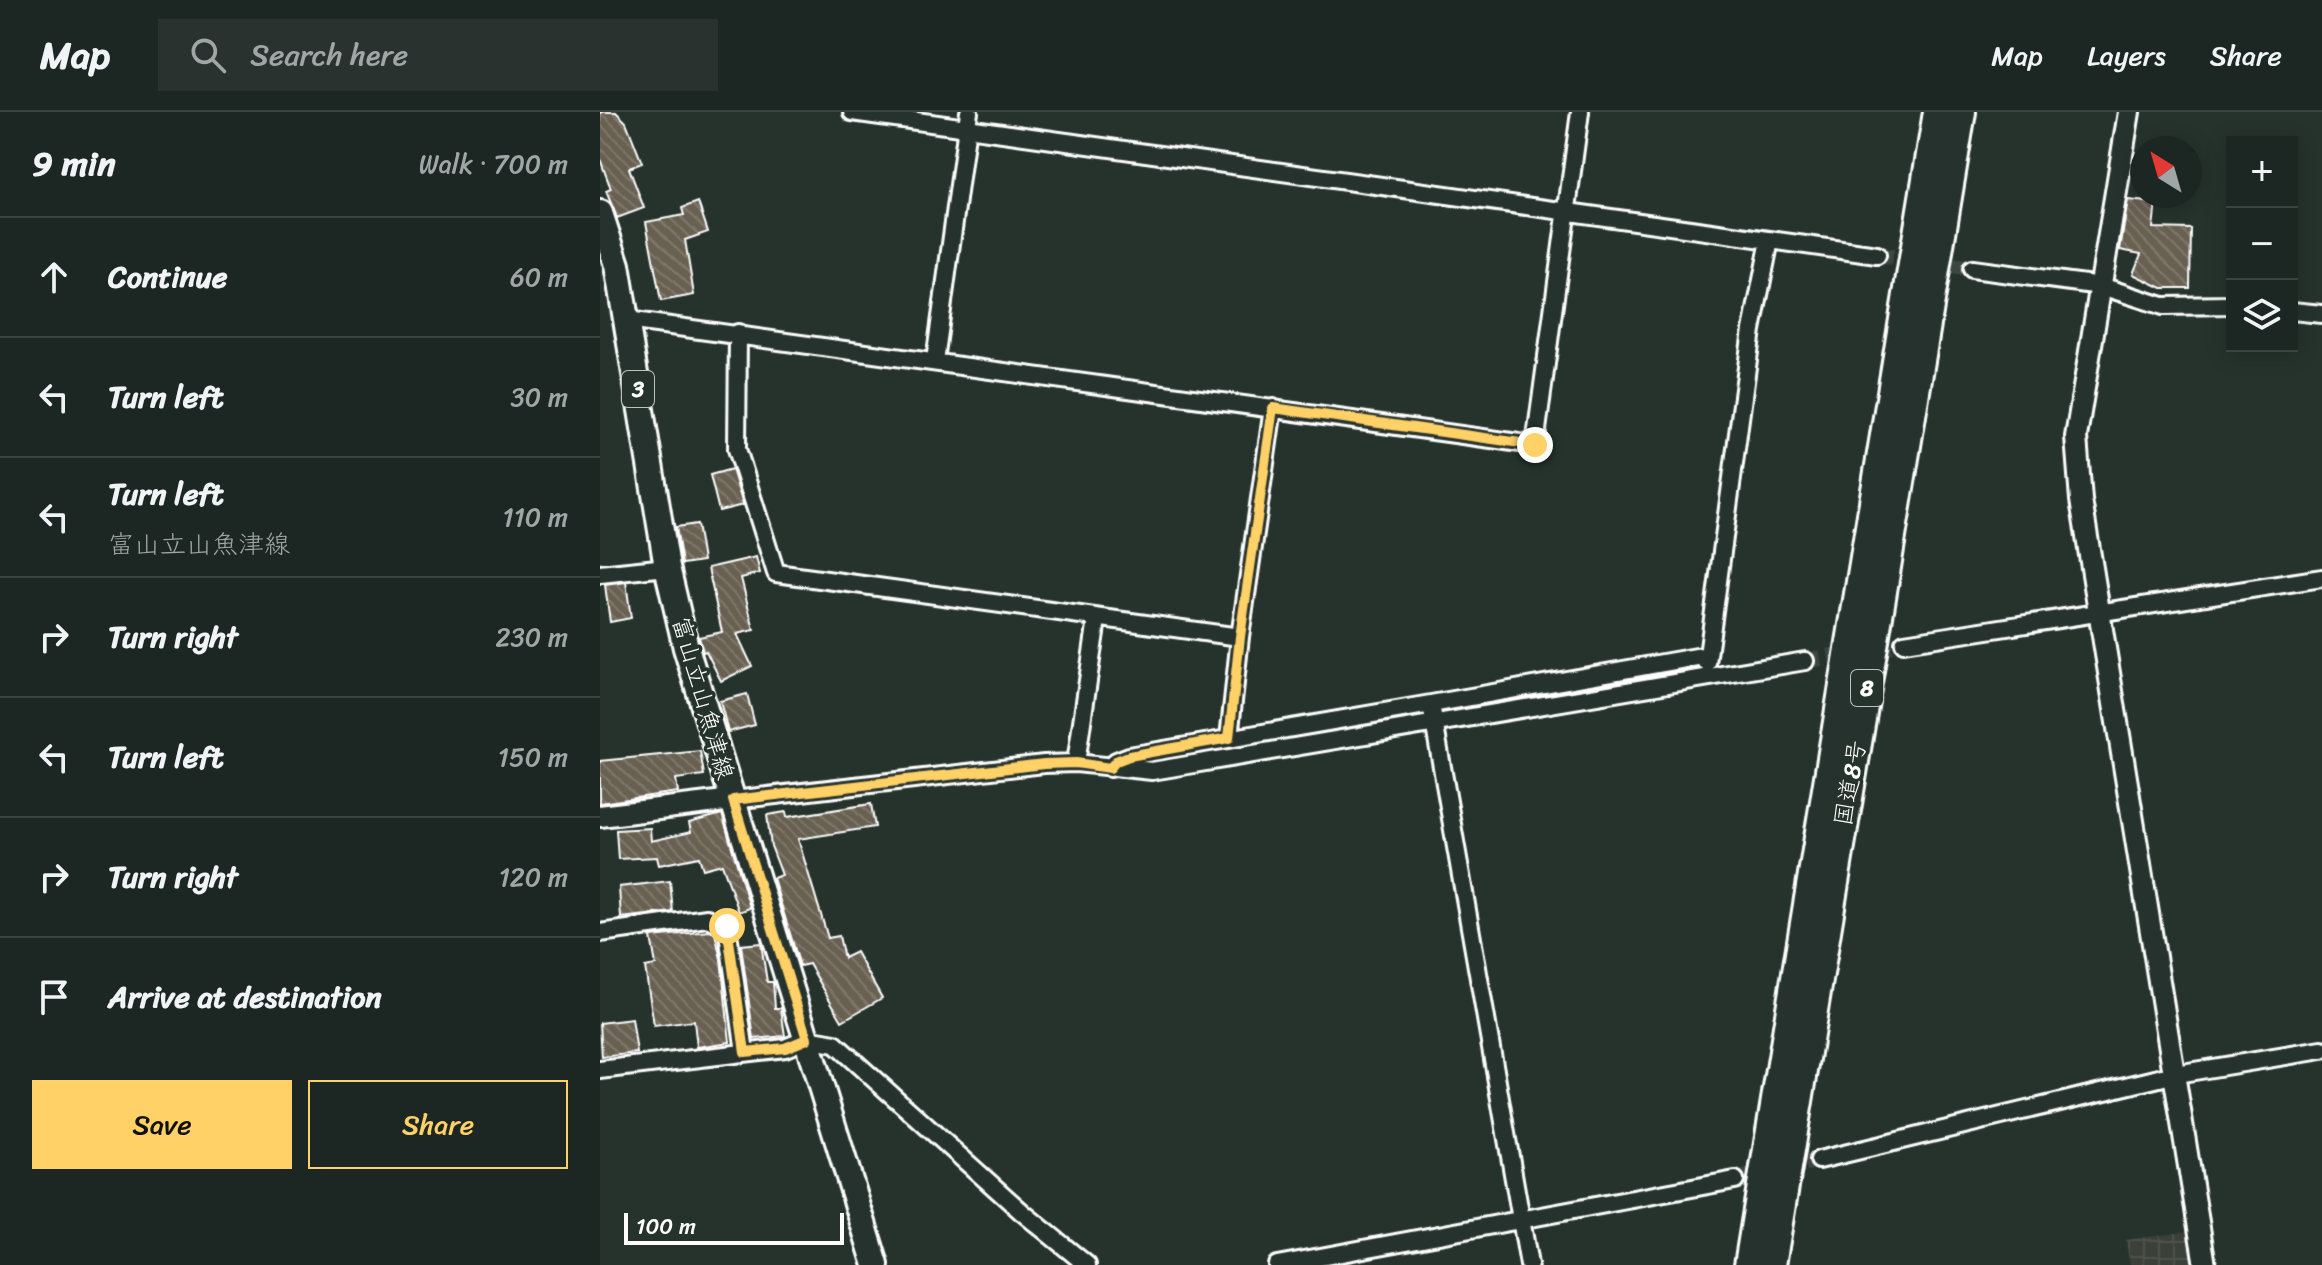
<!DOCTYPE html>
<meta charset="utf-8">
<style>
:root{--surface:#1c2622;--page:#29322f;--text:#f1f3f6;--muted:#a0a5a5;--line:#3a4340;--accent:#ffd166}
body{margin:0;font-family:Sriracha,"Klee One",sans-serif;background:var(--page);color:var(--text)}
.controls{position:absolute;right:24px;top:24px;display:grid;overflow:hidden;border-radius:0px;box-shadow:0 4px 20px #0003}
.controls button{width:72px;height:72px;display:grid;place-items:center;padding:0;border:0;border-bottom:2px solid var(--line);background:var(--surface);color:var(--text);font:40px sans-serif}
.compass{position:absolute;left:1530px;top:24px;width:72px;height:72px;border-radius:50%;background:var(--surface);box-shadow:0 4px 20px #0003;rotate:323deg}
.scale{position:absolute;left:24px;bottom:20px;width:220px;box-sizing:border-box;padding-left:8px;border:4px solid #fff;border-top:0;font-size:22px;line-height:28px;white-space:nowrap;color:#fff;-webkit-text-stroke:6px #26332d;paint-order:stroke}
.stop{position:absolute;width:24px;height:24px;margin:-18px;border:6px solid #ffd166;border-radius:50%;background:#fff}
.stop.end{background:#ffd166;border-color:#fff;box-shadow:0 2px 8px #0008}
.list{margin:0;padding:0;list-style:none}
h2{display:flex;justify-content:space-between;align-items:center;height:104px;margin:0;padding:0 32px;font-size:34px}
h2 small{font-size:26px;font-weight:400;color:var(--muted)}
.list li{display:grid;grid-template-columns:52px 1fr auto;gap:24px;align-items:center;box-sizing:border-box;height:120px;padding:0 32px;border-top:2px solid var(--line)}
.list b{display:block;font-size:30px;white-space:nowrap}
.list p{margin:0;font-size:26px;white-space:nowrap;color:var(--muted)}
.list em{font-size:26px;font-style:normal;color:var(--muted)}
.actions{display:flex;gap:16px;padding:24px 32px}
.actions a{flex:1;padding:18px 0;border:2px solid var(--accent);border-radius:0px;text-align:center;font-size:28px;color:var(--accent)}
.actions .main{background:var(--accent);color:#111}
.icon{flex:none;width:44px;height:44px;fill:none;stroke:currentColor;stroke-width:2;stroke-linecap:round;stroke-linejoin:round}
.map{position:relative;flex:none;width:1722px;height:1153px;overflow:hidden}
header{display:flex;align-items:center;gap:48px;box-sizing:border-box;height:112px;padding:0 40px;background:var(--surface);border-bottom:2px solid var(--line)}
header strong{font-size:38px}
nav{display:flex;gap:44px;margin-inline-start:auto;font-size:28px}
.search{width:560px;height:72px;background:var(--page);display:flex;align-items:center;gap:20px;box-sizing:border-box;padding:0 28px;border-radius:0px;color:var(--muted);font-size:30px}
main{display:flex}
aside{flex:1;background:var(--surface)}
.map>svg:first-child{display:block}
.industrial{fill:url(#industrial-grid)}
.building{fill:url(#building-back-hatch);stroke:#fff;stroke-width:2}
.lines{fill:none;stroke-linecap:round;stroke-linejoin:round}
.minor-tunnel{stroke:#3c4742;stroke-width:16;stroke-dasharray:16 8;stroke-linecap:butt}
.minor-casing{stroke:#fff;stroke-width:22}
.tertiary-casing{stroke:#fff;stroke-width:26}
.primary-casing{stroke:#fff;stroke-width:30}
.trunk-casing{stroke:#fff;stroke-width:32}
.minor{stroke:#26332d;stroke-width:16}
.tertiary{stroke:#26332d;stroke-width:20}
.primary{stroke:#26332d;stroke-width:24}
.trunk{stroke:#26332d;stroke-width:26}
.route{stroke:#ffd166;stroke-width:10}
.labels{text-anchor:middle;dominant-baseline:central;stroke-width:7;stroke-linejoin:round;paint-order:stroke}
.shield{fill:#26332d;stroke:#bec2c0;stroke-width:2}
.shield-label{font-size:22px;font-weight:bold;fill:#fff}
.street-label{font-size:24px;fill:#fff;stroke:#26332d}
</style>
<header>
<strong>Map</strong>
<div class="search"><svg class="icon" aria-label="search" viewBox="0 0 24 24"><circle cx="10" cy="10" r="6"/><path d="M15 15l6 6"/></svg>Search here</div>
<nav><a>Map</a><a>Layers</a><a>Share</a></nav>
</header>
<main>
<aside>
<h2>9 min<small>Walk · 700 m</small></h2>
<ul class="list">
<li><svg class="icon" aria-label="ahead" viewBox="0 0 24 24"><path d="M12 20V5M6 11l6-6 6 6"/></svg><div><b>Continue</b></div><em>60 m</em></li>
<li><svg class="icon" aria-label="left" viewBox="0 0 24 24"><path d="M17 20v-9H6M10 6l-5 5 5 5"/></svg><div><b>Turn left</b></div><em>30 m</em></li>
<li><svg class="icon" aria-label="left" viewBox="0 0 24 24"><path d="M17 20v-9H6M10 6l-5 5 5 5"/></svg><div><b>Turn left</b><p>富山立山魚津線</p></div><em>110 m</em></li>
<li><svg class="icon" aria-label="right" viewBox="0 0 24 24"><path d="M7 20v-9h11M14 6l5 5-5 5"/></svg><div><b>Turn right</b></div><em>230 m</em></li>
<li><svg class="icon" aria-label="left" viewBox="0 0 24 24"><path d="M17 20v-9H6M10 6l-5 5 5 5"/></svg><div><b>Turn left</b></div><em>150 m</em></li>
<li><svg class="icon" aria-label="right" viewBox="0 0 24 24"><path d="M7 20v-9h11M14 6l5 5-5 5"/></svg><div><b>Turn right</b></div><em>120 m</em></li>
<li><svg class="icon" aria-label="arrive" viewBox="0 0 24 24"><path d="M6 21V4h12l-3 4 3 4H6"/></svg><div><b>Arrive at destination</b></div></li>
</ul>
<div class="actions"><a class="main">Save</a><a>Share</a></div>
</aside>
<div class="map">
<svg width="1722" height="1153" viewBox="0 0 1722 1153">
<defs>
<pattern id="industrial-grid" width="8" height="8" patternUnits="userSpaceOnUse" patternTransform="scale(2)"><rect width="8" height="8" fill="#3a4038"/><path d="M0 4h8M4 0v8" fill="none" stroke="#4e534c"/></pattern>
<pattern id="building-back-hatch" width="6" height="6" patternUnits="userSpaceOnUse" patternTransform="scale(2)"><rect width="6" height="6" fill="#686051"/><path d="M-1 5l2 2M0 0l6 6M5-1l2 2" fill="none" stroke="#7f786b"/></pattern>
</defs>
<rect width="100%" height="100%" fill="#26332d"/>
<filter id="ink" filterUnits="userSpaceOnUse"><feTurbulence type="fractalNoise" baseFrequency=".0125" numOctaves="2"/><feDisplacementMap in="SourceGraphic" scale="16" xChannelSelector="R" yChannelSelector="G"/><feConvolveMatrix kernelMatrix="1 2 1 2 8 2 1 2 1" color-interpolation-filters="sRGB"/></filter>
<g filter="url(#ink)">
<path class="industrial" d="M1591 1119 1597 1153H1530L1526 1128Z"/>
<path class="building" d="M0 0H16L26 10 42 51 29 56 44 96 17 106 6 79 11 77 0 47Z
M1528 88 1556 91 1553 116 1591 117 1590 176H1562L1533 162 1541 142 1520 138Z
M98 90 108 120 85 128 94 183 61 189 46 110 84 103 82 96Z
M132 357 143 393 119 399 110 363Z
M97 412 103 449 82 452 76 415Z
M156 445 160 461 141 466 154 518 137 522 152 554 121 569 106 539 103 540 99 525 122 520 108 456Z
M26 470 31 506 10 510 5 473Z
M147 582 155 613 128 620 120 589Z
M100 639 104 663 76 667 78 680 0 691V649Z
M271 692 275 715 198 727 228 826 239 824 244 846 256 840 282 886 242 909 209 852 200 854 173 766 182 763 171 734 167 703 186 700 187 705Z
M122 702 150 796 139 800 122 752 103 757 99 745 59 753 57 745 18 747 16 718 50 716 51 729 91 720 89 711Z
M70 769 73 800 21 806 19 775Z
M110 819 115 821 121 847 130 930 97 935 94 909 54 914 45 855 56 853 51 825Z
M161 831 167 870H173L175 896H181L185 924 154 927 141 833Z
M32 907 37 941 2 945 0 911Z"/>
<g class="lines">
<path class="minor-tunnel" d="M1277 143 1372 157
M1205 549 1304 531
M1135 1068 1219 1048"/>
<defs>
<path id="minor" d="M252 0 1277 143
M1372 157 1501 174 1563 194 1632 193
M1692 199 1722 202
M27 208 935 333 980 0
M138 221 137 337 176 461 640 525
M335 249 369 0
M0 462 67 455
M1304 531 1722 466
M1107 551 1152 218 1170 128
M629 626 640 525 673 296
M476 651 497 507
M510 656 516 649 529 644 831 592
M133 688 444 652 476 651 552 659 1205 549
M0 821 107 806 127 814 145 940
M0 958 185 936 207 927 235 932 422 1100 487 1153
M1219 1048 1576 962 1722 938
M677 1153 1135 1068
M929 1153 831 592 1108 543"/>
<path id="tertiary" d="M1529 0 1476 325 1481 388 1605 1153
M0 704 133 688"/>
<path id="primary" d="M0 101 17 153 67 455 86 536 276 1153"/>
<path id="trunk" d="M1148 1153 1337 0
M1172 1153 1362 0"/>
</defs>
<use href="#minor" class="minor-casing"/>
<use href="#tertiary" class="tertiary-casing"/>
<use href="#primary" class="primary-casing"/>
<use href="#trunk" class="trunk-casing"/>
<use href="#minor" class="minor"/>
<use href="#tertiary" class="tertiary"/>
<use href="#primary" class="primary"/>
<use href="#trunk" class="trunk"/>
</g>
</g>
<g class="lines" filter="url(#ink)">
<path class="route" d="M127 814 145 940 185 936 207 927 133 688 444 652 476 651 510 656 516 649 529 644 629 626 640 525 673 296 935 333"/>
</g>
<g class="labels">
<g class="shield">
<rect x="22" y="259" width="32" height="36" rx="6"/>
<rect x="1251" y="558" width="32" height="36" rx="6"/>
</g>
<g class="shield-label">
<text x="38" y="277">3</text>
<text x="1267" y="576">8</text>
</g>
<g class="street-label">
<text transform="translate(103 586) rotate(74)">富山立山魚津線</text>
<text transform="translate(1250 671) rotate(-80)">国道8号</text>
</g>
</g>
</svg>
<div class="controls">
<button>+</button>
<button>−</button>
<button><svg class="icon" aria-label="layers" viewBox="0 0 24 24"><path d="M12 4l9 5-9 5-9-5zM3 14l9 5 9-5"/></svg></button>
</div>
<svg class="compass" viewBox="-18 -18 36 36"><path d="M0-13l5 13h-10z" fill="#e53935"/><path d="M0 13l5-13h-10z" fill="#a0a5a5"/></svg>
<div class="scale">100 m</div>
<div class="stop" style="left:127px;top:814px"></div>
<div class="stop end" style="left:935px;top:333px"></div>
</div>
</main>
